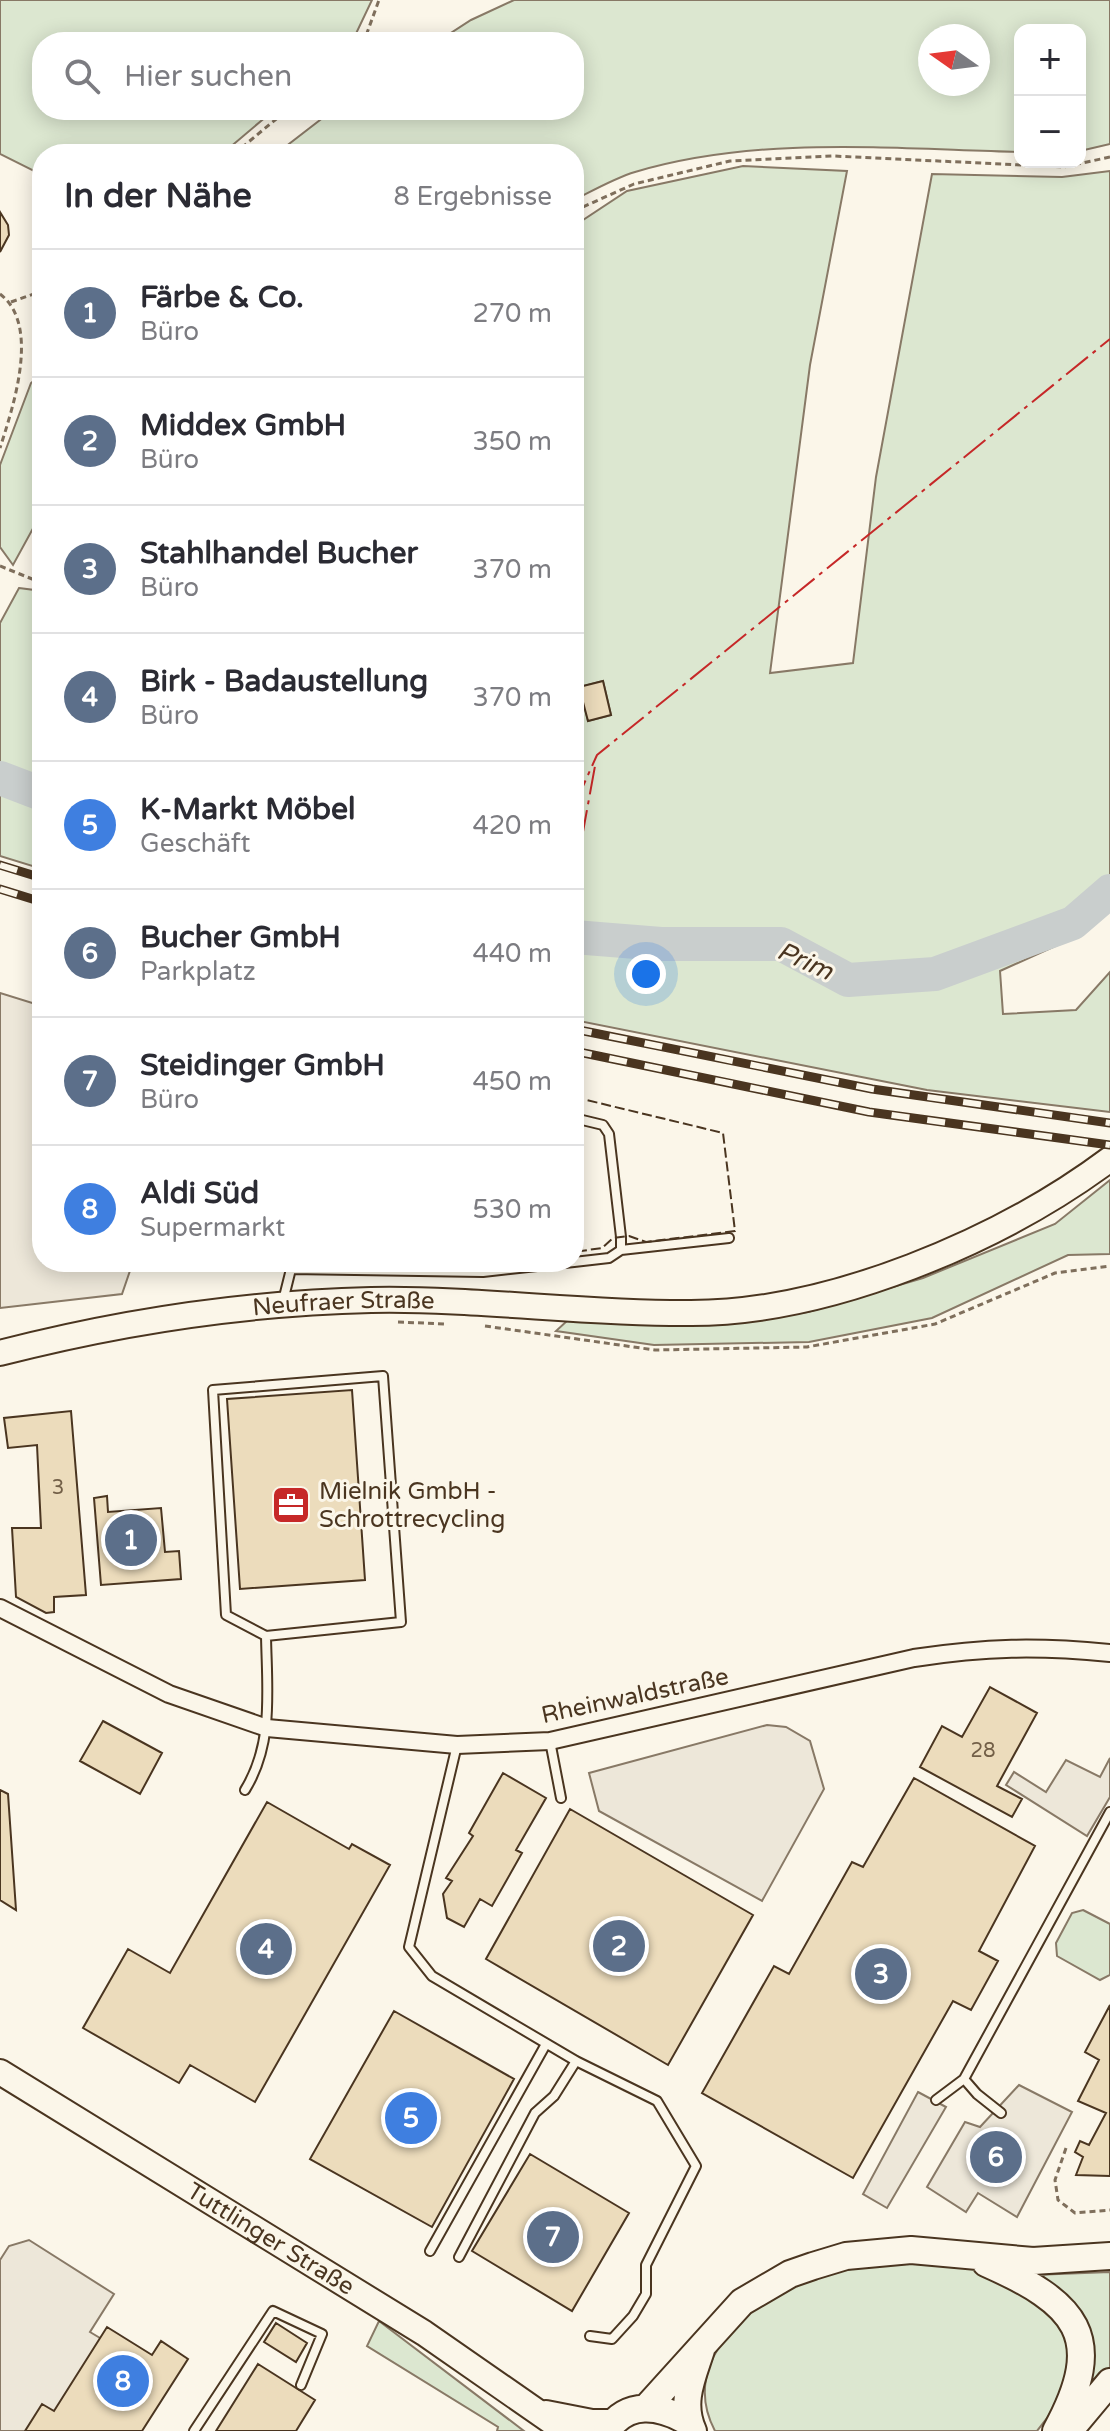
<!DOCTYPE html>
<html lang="de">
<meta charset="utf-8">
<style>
:root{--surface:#fff;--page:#f2f2f3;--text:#2b2b33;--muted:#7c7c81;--line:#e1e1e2;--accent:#b45309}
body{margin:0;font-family:"Varela Round",sans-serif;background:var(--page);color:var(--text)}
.controls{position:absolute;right:24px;top:24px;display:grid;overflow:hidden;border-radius:16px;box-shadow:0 4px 20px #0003}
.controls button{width:72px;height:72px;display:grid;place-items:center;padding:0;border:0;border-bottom:2px solid var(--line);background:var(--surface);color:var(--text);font:40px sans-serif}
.compass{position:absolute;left:918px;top:24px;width:72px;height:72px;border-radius:50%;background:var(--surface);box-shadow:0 4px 20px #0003;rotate:284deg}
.you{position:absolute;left:646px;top:974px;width:28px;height:28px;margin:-20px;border:6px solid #fff;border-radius:50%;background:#1a73e8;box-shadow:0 0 0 12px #1a73e833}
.badge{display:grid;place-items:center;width:52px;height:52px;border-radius:50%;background:var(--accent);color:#fff;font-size:26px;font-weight:700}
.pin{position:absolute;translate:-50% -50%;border:4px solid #fff;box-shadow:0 2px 8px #0006}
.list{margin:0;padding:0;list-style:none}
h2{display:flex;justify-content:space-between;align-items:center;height:104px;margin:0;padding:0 32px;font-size:34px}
h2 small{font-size:26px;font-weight:400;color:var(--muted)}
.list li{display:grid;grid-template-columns:52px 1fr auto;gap:24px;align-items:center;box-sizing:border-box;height:128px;padding:0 32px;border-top:2px solid var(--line)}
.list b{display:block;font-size:30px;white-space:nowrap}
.list p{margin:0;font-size:26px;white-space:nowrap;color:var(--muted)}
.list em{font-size:26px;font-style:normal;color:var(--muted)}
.icon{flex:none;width:44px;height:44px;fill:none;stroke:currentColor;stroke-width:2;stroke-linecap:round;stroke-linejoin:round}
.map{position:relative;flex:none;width:1110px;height:2431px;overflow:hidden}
.search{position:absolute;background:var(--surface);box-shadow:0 4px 20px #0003;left:32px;top:32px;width:552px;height:88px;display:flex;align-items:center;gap:20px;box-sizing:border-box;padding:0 28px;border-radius:32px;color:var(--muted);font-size:30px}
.panel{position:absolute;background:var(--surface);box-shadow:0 4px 20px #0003;left:32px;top:144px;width:552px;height:1128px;border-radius:32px}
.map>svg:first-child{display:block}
.green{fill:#dce7d0;stroke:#887966;stroke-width:2;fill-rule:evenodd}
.parking{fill:#ede7d9;stroke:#887966;stroke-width:2}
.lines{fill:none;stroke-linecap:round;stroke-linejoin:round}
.river{stroke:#c9cecd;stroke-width:34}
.building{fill:#ecdcbc;stroke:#4a3520;stroke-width:2}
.lane-casing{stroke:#4a3520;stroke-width:12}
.street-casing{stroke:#4a3520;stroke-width:20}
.secondary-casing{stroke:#4a3520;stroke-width:28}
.primary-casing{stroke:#4a3520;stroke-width:30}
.path{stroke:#7f6f5c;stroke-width:3;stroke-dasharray:6 4;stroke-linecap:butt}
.lane{stroke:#fbf6e9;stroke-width:8}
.street{stroke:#fbf6e9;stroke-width:16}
.secondary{stroke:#fbf6e9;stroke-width:24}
.primary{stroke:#fbf6e9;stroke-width:26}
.rail-casing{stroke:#4a3520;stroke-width:9}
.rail{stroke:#fbf6e9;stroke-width:6;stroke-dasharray:18;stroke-linecap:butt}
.fence{stroke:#4a3520;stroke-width:2;stroke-dasharray:10 4;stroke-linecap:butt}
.power{stroke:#c62828;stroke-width:2;stroke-dasharray:28 6 4 6;stroke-linecap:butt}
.labels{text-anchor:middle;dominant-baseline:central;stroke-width:6;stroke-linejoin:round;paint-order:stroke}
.number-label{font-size:20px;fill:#725f47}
.street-label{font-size:24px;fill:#4a3520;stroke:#fbf6e9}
.poi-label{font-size:24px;fill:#4a3520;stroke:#fbf6e9;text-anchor:start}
.water-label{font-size:26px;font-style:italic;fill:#4a3520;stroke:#fbf6e9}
</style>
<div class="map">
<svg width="1110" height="2431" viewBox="0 0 1110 2431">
<rect width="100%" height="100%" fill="#fbf6e9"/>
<path class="green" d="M0 0H372L352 42H42V110H274L222 154H42V175L0 154Z
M514 0H1110V144L1080 151V30H1020V152C894 149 759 135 635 172 615 178 594 190 574 200V154H276L333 110H574V42H437L471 20ZM930 36H978V84H930Z
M743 166 847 171 810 365 770 673 853 663 876 477 932 174 1062 177 1110 171V910L1080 935 1000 971 1003 1014 1076 1010 1110 972V1112L927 1090 574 1020V226L627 191ZM603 681 611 715 588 721 580 687Z
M42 374V512L13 565 0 547V465L31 383Z
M19 588 42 591V869L0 856V623Z
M1110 1180V1254L1068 1255 932 1318 809 1342 654 1345 556 1331 568 1320 691 1325 808 1312 923 1278 1055 1224Z
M1083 1910 1110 1924V1975L1100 1980 1057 1956 1056 1943 1072 1913Z
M907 2262C933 2264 961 2264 986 2272 1069 2300 1095 2362 1037 2431H715C677 2359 753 2298 816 2278 846 2268 875 2264 907 2262Z
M1110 2272V2367L1091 2393C1097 2328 1075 2318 1033 2275Z
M379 2321 524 2431H497L498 2427 367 2346Z"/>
<path class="parking" d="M0 993 42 1006V1262H133L122 1294 0 1308Z
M767 1725 786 1727 810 1741 824 1789 762 1901 599 1811 589 1773Z
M1110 1758V1797L1087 1836 1006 1785 1014 1772 1046 1792 1066 1760 1100 1777Z
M1019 2085 1072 2112 1017 2217 978 2193 966 2212 927 2187 965 2122 980 2127Z
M918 2092 946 2107 887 2208 863 2194Z
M29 2240 114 2294 90 2332 105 2341 54 2422 32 2431H0V2260L9 2246Z"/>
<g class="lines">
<path class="river" d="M0 778 42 794
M574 937 661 944H781L848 980 935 974 1073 923 1110 891"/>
</g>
<path class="building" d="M0 212 8 225 9 235 0 252Z
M603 681 611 715 588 721 579 687Z
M352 1390 365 1580 240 1589 227 1399Z
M71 1411 86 1595 54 1597V1612L46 1613 16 1597 12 1528H41L37 1445 8 1448 4 1418Z
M107 1496 108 1512 161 1508 165 1552 179 1551 181 1579 101 1585 94 1498Z
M990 1687 1037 1713 997 1786 1022 1799 1012 1817 920 1767 942 1726 962 1737Z
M103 1721 162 1753 140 1794 80 1761Z
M503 1773 546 1798 516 1850 522 1853 492 1906 480 1899 464 1927 447 1918 443 1894 452 1881 446 1878 473 1836 469 1833Z
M914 1778 1035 1846 979 1951 998 1961 971 2010 953 2001 853 2178 702 2093 774 1966 789 1974 852 1862 863 1867Z
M0 1790 8 1794 16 1910 0 1900Z
M267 1802 349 1849 352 1844 390 1865 255 2102 190 2065 179 2083 83 2028 128 1949 170 1973Z
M570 1809 753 1915 668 2065 486 1959Z
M1110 2005V2176L1076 2175 1083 2157 1075 2152 1080 2141 1089 2145 1106 2113 1078 2101 1099 2060 1085 2052Z
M394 2011 514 2079 432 2227 310 2159Z
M530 2154 629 2213 572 2311 472 2251Z
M276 2323 307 2343 296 2362 264 2342Z
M107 2327 152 2355 161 2341 188 2359 142 2431H25L42 2404 54 2411Z
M258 2364 315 2400 296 2431H216Z"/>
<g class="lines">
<defs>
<path id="lane" d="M574 1118 603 1125 609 1134 621 1237V1250L609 1258 574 1262
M621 1250 729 1238
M283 1301 291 1269 483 1272 574 1262
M550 1741 561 1798
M457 1745 409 1947 432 1976 576 2061 657 2101 696 2166 646 2265V2294L633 2316 612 2339 590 2336
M245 1790C274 1743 267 1690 266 1636L401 1622 383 1376 213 1390 226 1615 266 1636
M964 2079 977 2094 1001 2113
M936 2100 964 2079 1110 1812
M430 2251 546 2044
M459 2257 535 2113 554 2096 576 2061
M194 2431 273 2311 322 2334 301 2385"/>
<path id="street" d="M0 1608 169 1694 267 1728 457 1745 550 1741 914 1658C986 1647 1037 1646 1110 1653"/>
<g id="secondary">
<path id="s1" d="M0 1353C120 1322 247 1303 371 1300 478 1298 584 1314 691 1313 830 1313 1000 1241 1110 1159"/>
<path id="s2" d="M0 2072 424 2333 565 2431"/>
<path d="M546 2413 592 2422H614"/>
</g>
<path id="primary" d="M986 2263C1076 2303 1108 2336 1056 2431
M647 2407 742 2302 790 2274 813 2266 846 2256 911 2250 1033 2261 1110 2256
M607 2431C627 2400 660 2405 688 2422
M693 2431C680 2403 692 2378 701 2350
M1069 2431 1110 2382"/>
</defs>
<use href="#lane" class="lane-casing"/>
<use href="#street" class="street-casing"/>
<use href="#secondary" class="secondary-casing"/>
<use href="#primary" class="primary-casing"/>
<path class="path" d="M359 42 367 33 379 0
M234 154 287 110
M574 211 634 184 730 161 833 156 1064 167 1110 157
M0 294C41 325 13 407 0 448
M11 302 42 291
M0 566 42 583
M398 1322 445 1324
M485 1326 655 1350 807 1347 935 1324 1055 1273 1110 1266
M1066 2148 1055 2180 1058 2200 1075 2213 1110 2210"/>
<use href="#lane" class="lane"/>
<use href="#street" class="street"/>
<use href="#secondary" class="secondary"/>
<use href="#primary" class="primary"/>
<defs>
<path id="rail" d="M0 865 42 878
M0 889 42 902
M574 1029 872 1089 1110 1123
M574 1051 869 1112 1110 1145"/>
</defs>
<use href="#rail" class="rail-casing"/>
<use href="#rail" class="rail"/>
<path class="fence" d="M574 1097 723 1133 735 1231 646 1242 629 1236 613 1238 602 1248 574 1252
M442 1262H492"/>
<path class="power" d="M574 806 597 755 1110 339
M574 881 595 766"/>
</g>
<defs>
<symbol id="office-square" viewBox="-11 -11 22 22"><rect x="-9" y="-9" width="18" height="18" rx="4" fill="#c62828" stroke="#fbf6e9"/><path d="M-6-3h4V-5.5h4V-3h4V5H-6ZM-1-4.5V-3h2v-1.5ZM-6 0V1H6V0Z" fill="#fff"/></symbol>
</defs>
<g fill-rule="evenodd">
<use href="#office-square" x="269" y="1483" width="44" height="44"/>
</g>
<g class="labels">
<g class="number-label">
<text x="58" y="1488">3</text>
<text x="983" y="1751">28</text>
</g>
<g class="street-label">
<text stroke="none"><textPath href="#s1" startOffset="348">Neufraer Straße</textPath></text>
<text transform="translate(635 1696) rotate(-12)">Rheinwaldstraße</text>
<text stroke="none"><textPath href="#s2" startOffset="318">Tuttlinger Straße</textPath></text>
</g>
<g class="poi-label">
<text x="319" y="1491">Mielnik GmbH -<tspan x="319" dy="28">Schrottrecycling</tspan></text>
</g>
<g class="water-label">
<text transform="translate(805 961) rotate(24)">Prim</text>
</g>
</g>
</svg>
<div class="controls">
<button>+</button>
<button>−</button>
</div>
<svg class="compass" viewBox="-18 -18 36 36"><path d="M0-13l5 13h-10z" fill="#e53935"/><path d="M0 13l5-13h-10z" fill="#7c7c81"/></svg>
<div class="you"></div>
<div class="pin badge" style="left:131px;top:1540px;background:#5c6f8a">1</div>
<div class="pin badge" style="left:619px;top:1946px;background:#5c6f8a">2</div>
<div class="pin badge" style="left:881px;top:1974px;background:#5c6f8a">3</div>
<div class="pin badge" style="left:266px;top:1949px;background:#5c6f8a">4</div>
<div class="pin badge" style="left:411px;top:2118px;background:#3f7fe0">5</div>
<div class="pin badge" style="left:996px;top:2157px;background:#5c6f8a">6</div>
<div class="pin badge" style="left:553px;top:2237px;background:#5c6f8a">7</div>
<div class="pin badge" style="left:123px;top:2381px;background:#3f7fe0">8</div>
<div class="search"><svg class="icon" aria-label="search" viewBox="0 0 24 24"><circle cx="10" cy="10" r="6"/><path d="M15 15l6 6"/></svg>Hier suchen</div>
<section class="panel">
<h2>In der Nähe<small>8 Ergebnisse</small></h2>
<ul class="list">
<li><span class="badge" style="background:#5c6f8a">1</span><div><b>Färbe &amp; Co.</b><p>Büro</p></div><em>270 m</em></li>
<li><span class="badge" style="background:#5c6f8a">2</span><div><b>Middex GmbH</b><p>Büro</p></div><em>350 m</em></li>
<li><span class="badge" style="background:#5c6f8a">3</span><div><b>Stahlhandel Bucher</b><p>Büro</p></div><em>370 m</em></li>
<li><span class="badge" style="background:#5c6f8a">4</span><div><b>Birk - Badaustellung</b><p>Büro</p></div><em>370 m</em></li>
<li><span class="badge" style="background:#3f7fe0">5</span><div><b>K-Markt Möbel</b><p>Geschäft</p></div><em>420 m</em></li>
<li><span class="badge" style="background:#5c6f8a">6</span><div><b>Bucher GmbH</b><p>Parkplatz</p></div><em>440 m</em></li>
<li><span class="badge" style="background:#5c6f8a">7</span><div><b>Steidinger GmbH</b><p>Büro</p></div><em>450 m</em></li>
<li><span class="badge" style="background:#3f7fe0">8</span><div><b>Aldi Süd</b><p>Supermarkt</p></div><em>530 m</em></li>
</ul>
</section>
</div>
